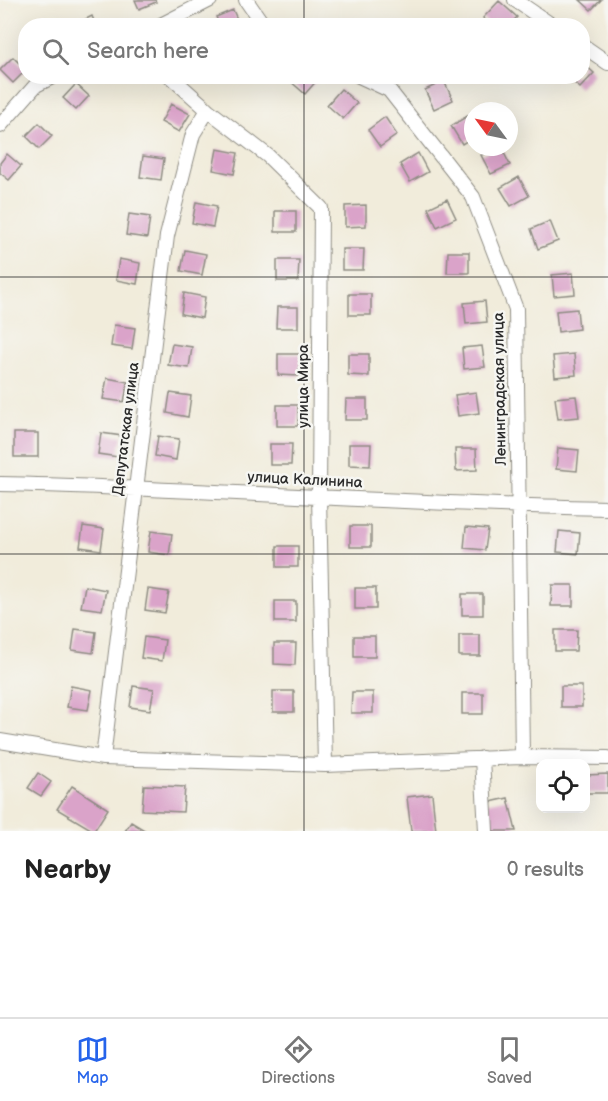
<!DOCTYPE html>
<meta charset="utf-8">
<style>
:root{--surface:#fff;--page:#f6f6f6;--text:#222;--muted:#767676;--line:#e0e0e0;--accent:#2563eb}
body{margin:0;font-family:"Balsamiq Sans",sans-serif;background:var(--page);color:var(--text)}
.controls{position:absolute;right:18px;bottom:18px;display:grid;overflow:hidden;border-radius:12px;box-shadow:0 6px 24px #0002}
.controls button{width:54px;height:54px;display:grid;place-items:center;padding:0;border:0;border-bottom:2px solid var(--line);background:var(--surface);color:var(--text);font:30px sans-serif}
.compass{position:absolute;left:464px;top:102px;width:54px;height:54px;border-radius:50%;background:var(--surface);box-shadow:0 6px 24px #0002;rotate:303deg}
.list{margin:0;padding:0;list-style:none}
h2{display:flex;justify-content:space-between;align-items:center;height:78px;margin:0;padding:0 24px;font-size:26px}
h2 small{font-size:20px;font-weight:400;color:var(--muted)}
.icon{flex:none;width:33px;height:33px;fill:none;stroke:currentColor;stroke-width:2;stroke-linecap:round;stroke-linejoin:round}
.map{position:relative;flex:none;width:608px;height:831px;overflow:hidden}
.search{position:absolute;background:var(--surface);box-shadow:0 6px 24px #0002;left:18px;right:18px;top:18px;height:66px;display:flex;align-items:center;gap:15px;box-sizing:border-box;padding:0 21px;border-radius:24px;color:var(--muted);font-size:22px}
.sheet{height:186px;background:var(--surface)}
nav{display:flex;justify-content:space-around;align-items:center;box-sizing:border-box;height:84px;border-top:2px solid var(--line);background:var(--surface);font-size:16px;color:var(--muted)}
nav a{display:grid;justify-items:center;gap:3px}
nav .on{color:var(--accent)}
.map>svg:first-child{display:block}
.building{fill:#daa3c9}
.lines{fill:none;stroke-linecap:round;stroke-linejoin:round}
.minor-casing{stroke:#8e8c83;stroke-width:16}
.minor{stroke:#fff;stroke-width:14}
.grid{fill:none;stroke:#2b2b2b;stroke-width:1.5;stroke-opacity:0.55}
.labels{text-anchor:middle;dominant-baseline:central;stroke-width:5;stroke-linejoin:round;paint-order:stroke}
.street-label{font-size:15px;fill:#2b2b2b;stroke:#f6f6f2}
</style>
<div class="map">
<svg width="608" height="831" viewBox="0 0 608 831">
<rect width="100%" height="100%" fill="#f6f6f2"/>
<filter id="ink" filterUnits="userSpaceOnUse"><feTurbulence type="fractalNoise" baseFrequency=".0167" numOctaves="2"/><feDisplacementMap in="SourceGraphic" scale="12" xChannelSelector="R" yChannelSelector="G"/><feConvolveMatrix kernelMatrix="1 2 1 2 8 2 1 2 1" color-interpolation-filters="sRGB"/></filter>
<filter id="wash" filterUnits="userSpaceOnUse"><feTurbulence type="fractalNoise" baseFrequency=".008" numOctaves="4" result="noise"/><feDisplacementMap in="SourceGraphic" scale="24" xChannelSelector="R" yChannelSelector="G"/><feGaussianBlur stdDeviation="1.35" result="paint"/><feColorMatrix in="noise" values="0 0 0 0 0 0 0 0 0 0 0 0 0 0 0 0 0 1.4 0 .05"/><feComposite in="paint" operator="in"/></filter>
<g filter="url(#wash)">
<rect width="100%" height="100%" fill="#f1ecdb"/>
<g id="blocks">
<path class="building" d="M135 0H155L156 2 139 9Z
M580 0H601L591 10Z
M499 1 517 17 509 26H491L483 18Z
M233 10 240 26H220L216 17Z
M92 16 96 26H72Z
M13 57 26 70 13 83 0 70Z
M582 62 594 73 580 88 567 76H582Z
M292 76H318L319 78 305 94 289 80Z
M444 81 453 100 434 109 425 90Z
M76 84 89 96 76 110 63 98Z
M341 89 357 103 343 119 327 105Z
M171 104 190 114 179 132 161 122Z
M469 115 473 121V137L462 144 451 126Z
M385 117 397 135 380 147 368 130Z
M39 123 52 136 39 149 26 136Z
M499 147H501L510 165 491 174 481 155Z
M217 149 238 153 234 174 213 170Z
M418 153 428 172 410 182 400 164Z
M7 154 21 166 9 180 0 173V163Z
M143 156 164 159 161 180 140 177Z
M519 177 529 196 511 206 500 188Z
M447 199 456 218 437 227 428 208Z
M196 202 217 206 213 227 192 223Z
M366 205V226L345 227V206Z
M275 211H296V232H275Z
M129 214 150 217 147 238 126 235Z
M550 221 558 241 538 249 531 229Z
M342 249H364L363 270H342Z
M185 250 206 254 202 275 181 271Z
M448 252H469V273H447Z
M119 259 140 263 137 284 116 280Z
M277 260H299L298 281H277Z
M573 273 575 294 554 296 552 275Z
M184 293 205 297 202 318 181 314Z
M349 294H371V315H349Z
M485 301 487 322 466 324 464 303Z
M277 307H298V328H276Z
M577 309 579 329 558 332 556 311Z
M114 325 135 328 132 349 111 346Z
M172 344 192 347 189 368 168 365Z
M482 346 485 367 464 369 462 348Z
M278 354H300L299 376 278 375Z
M348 354H369V376L348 375Z
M574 354 576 375 555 377 553 356Z
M107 378 128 382 124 402 103 399Z
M476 392 479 413 458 416 455 395Z
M170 393 191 396 188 417 167 413Z
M576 396 579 417 558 419 555 398Z
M346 399H367V420H345Z
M277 405H298V426H277Z
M14 433H38V457H14Z
M101 433 122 436 118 457 98 454Z
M158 436 179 439 176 460 155 456Z
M270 444H292L291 465H270Z
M349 444H371L370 466 349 465Z
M558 448 579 450 577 471 556 469Z
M455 449H476L477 470 456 471Z
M83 526 104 529 101 550 80 547Z
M350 526H371V547H350Z
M466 527 488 529 485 550 464 548Z
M151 531 172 534 169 555 148 552Z
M559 531 580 533 578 554 557 552Z
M277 546H298V567H277Z
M552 585H573V606H551Z
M85 586 106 590 102 610 81 607Z
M355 588H376V609H355Z
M148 589 169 592 165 613 145 610Z
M462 594H483V615H462Z
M275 601H296V622H275Z
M75 629 96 632 93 653 72 650Z
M555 630H577L576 651H555Z
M459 635H480V656H459Z
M354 636H375V657H354Z
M144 637 165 640 162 661 141 658Z
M274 643H296L295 665 274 664Z
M71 686 92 690 88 710 67 707Z
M133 686 154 689 150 710 130 707Z
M561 686H582V707H561Z
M273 691H294V712H273Z
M352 692H373V713H351Z
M462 693H483V714H462Z
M38 773 51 782 41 796 28 788Z
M608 774V793H586V775Z
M144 785 185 787 183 812 142 810Z
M72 786 108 809 94 831 57 809Z
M432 794 436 831H411L407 797Z
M508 798 516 831H492L486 803Z
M131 822 146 831H125Z"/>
</g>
</g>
<g filter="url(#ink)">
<use href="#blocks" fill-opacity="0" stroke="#8e8c83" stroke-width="1.5"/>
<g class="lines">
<defs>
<path id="minor" d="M246 0 264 26
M515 0 553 26
M159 26 210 0
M582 45 608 63
M170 76 208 110 268 156 321 208 319 497 325 765
M359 76 389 90 473 197 516 309 522 757
M0 126 36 85 54 76
M0 484C203 488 405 505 608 508
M0 741 103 758 325 765 522 757 608 758
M103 758 167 236 193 134 208 110
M482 758 486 831"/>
</defs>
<use href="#minor" class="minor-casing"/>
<use href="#minor" class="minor"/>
</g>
</g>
<path class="grid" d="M304 0V26M304 76V831M0 277H608M0 554H608"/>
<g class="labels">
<g class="street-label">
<text transform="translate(303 386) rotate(-90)">улица Мира</text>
<text transform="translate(500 389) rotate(-91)">Ленинградская улица</text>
<text transform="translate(126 429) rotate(-83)">Депутатская улица</text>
<text transform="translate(305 480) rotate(3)">улица Калинина</text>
</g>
</g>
</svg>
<div class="controls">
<button><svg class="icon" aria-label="locate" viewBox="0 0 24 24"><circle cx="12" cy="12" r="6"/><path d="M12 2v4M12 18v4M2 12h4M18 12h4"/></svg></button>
</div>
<svg class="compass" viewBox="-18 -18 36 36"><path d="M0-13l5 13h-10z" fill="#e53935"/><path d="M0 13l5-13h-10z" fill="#767676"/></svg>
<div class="search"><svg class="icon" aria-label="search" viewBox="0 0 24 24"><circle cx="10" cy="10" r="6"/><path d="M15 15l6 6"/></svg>Search here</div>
</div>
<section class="sheet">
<h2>Nearby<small>0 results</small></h2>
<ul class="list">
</ul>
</section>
<nav>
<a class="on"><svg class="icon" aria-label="map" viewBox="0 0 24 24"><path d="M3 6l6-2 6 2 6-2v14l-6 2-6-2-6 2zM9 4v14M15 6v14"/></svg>Map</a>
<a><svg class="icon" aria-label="directions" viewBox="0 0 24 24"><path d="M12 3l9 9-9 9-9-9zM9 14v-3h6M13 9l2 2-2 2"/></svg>Directions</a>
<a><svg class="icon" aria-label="saved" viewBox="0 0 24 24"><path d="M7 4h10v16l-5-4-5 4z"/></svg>Saved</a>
</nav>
